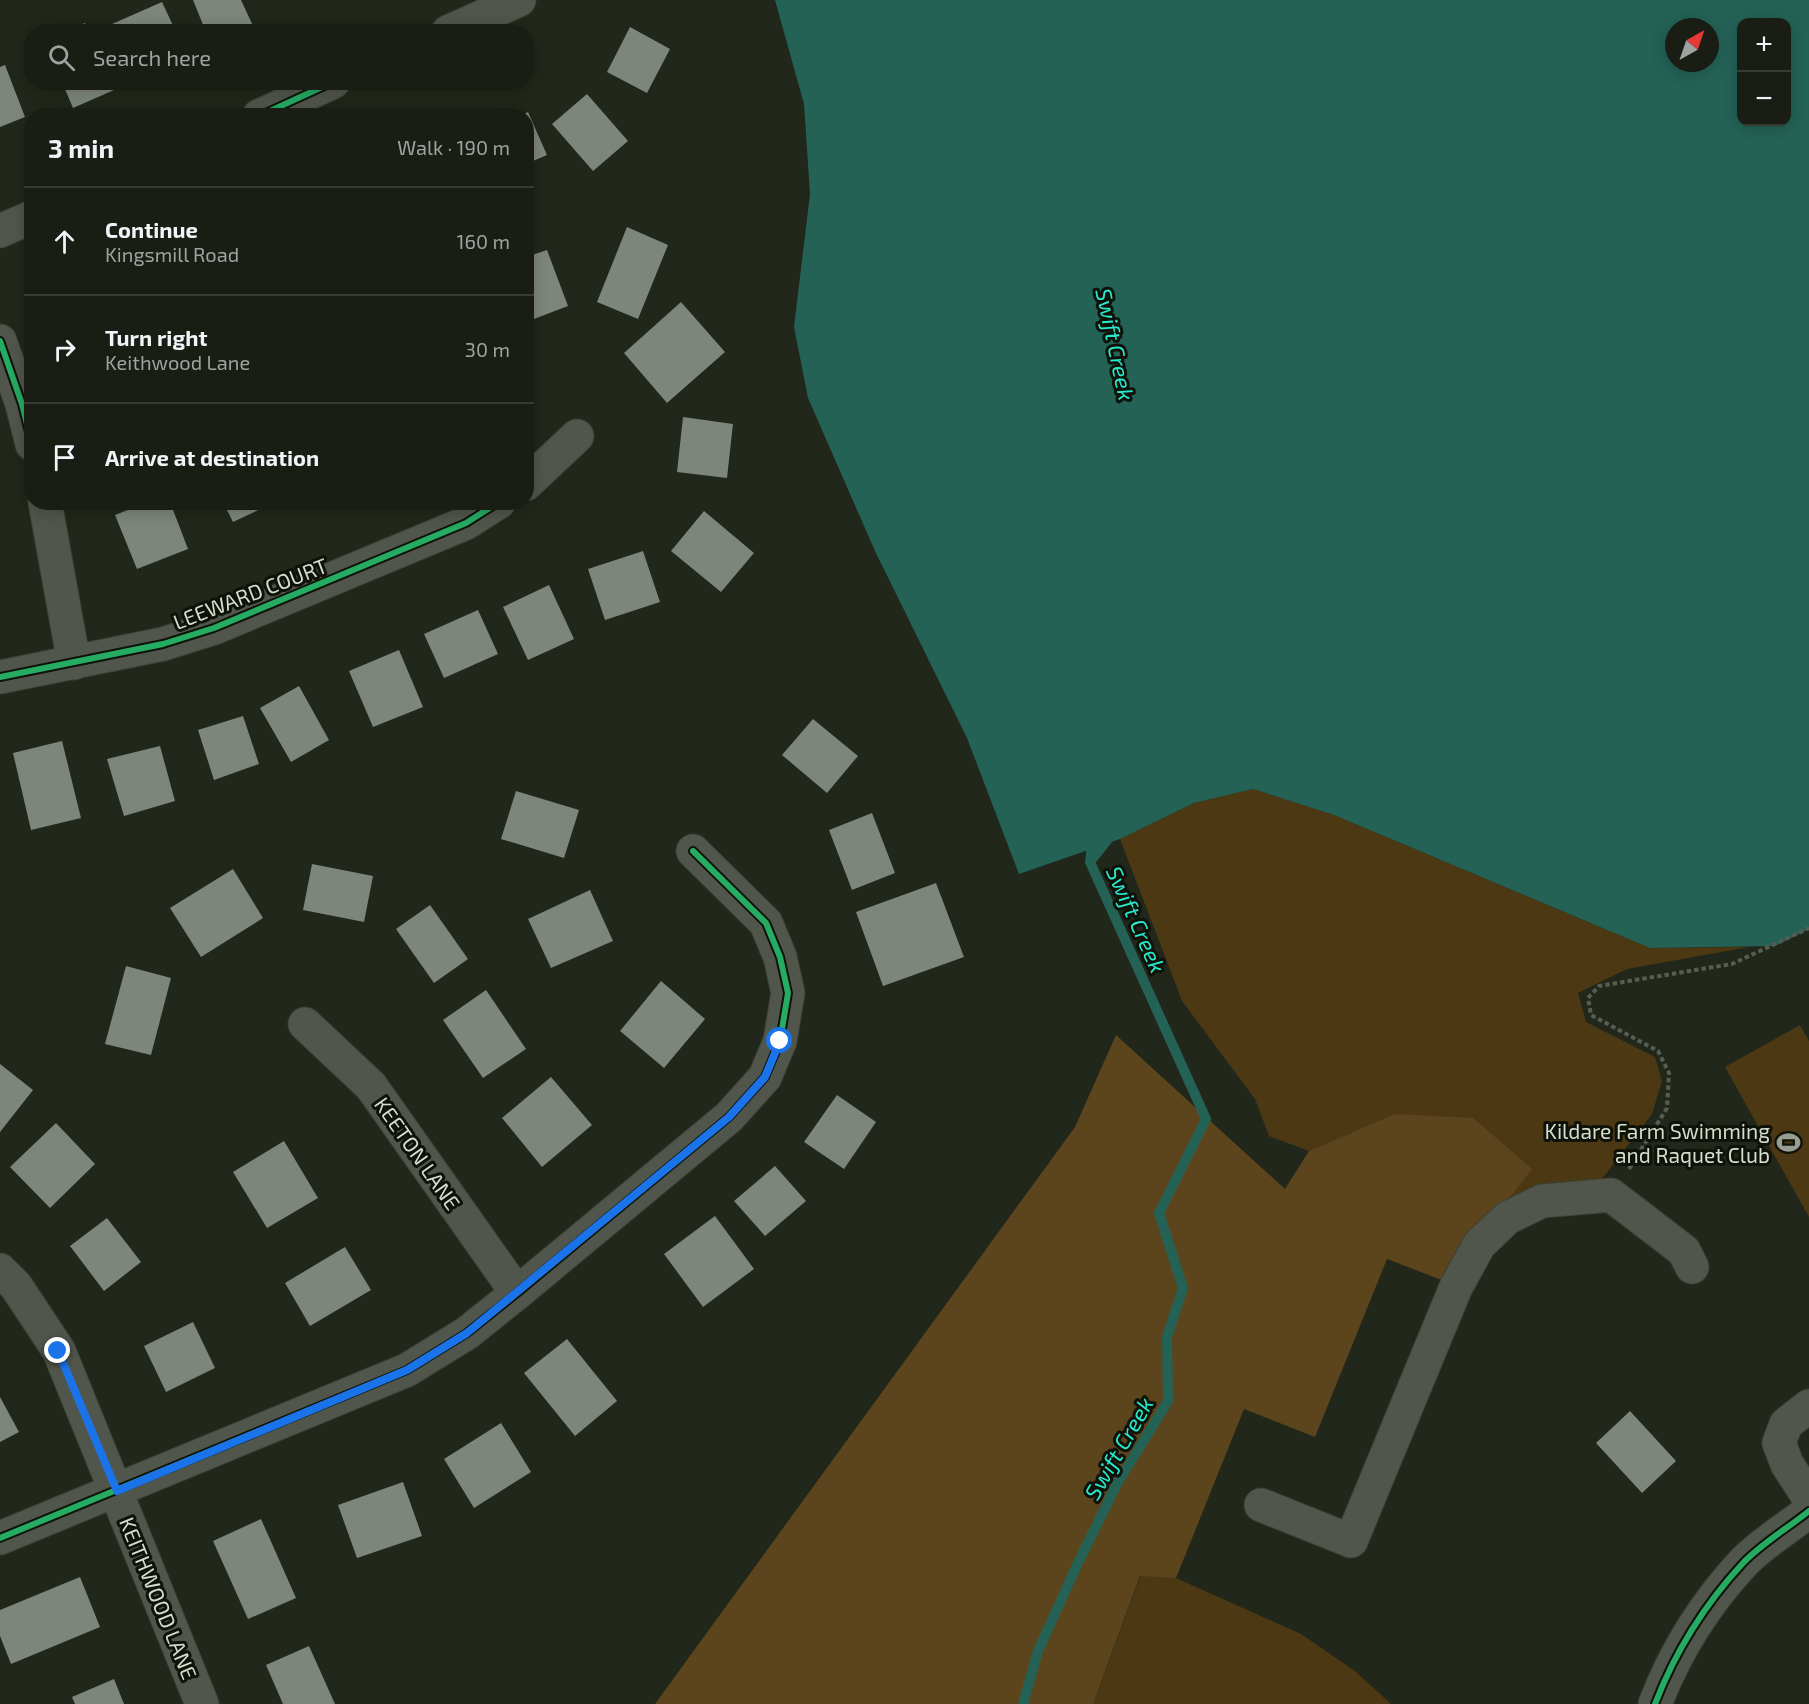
<!DOCTYPE html>
<meta charset="utf-8">
<style>
:root{--surface:#191d14;--page:#262a22;--text:#f1f3f6;--muted:#9fa2a0;--line:#373b34}
body{margin:0;font-family:"Exo 2",sans-serif;background:var(--page);color:var(--text)}
.controls{position:absolute;right:18px;top:18px;display:grid;overflow:hidden;border-radius:12px;box-shadow:0 3px 15px #0003}
.controls button{width:54px;height:54px;display:grid;place-items:center;padding:0;border:0;border-bottom:2px solid var(--line);background:var(--surface);color:var(--text);font:30px sans-serif}
.compass{position:absolute;left:1665px;top:18px;width:54px;height:54px;border-radius:50%;background:var(--surface);box-shadow:0 3px 15px #0003;rotate:40deg}
.stop{position:absolute;width:18px;height:18px;margin:-14px;border:4px solid #1a73e8;border-radius:50%;background:#fff}
.stop.end{background:#1a73e8;border-color:#fff;box-shadow:0 2px 6px #0008}
.list{margin:0;padding:0;list-style:none}
h2{display:flex;justify-content:space-between;align-items:center;height:78px;margin:0;padding:0 24px;font-size:26px}
h2 small{font-size:20px;font-weight:400;color:var(--muted)}
.list li{display:grid;grid-template-columns:39px 1fr auto;gap:18px;align-items:center;box-sizing:border-box;height:108px;padding:0 24px;border-top:2px solid var(--line)}
.list b{display:block;font-size:22px;white-space:nowrap}
.list p{margin:0;font-size:20px;white-space:nowrap;color:var(--muted)}
.list em{font-size:20px;font-style:normal;color:var(--muted)}
.icon{flex:none;width:33px;height:33px;fill:none;stroke:currentColor;stroke-width:2;stroke-linecap:round;stroke-linejoin:round}
.map{position:relative;flex:none;width:1809px;height:1704px;overflow:hidden}
.search{position:absolute;background:var(--surface);box-shadow:0 3px 15px #0003;left:24px;top:24px;width:510px;height:66px;display:flex;align-items:center;gap:15px;box-sizing:border-box;padding:0 21px;border-radius:24px;color:var(--muted);font-size:22px}
.panel{position:absolute;background:var(--surface);box-shadow:0 3px 15px #0003;left:24px;top:108px;width:510px;height:402px;border-radius:24px}
.map>svg:first-child{display:block}
.green{fill:#4c3813}
.forest{fill:#5c451d}
.water{fill:#246256;fill-rule:evenodd}
.lines{fill:none;stroke-linecap:round;stroke-linejoin:round}
.stream{stroke:#246256;stroke-width:10}
.building{fill:#7d867c}
.minor-casing{stroke:#3c4036;stroke-width:35}
.path{stroke:#585d53;stroke-width:4;stroke-dasharray:4.5 3;stroke-linecap:butt}
.minor{stroke:#51564c;stroke-width:33}
.cycleway-casing{stroke:#0e1209;stroke-width:10}
.cycleway{stroke:#26ab63;stroke-width:6}
.route{stroke:#1a73e8;stroke-width:8}
.labels{text-anchor:middle;dominant-baseline:central;stroke-width:6;stroke-linejoin:round;paint-order:stroke}
.street-label{font-size:21px;fill:#d6ddcf;stroke:#0e1209}
.poi-label{font-size:21px;fill:#d6ddcf;stroke:#0e1209;text-anchor:end}
.water-label{font-size:22px;font-style:italic;fill:#28eace;stroke:#0e1209}
</style>
<div class="map">
<svg width="1809" height="1704" viewBox="0 0 1809 1704">
<rect width="100%" height="100%" fill="#21271a"/>
<path class="green" d="M1253 789 1334 815 1650 948 1749 947 1627 969 1578 993 1586 1022 1655 1057 1662 1081 1652 1114 1598 1184 1502 1209 1394 1114 1309 1151 1269 1136 1255 1099 1182 1001 1120 839 1194 803Z
M1800 1025 1809 1041V1217L1725 1067Z
M1141 1575 1176 1578 1301 1634 1355 1671 1391 1704H1093Z"/>
<path class="forest" d="M1116 1035 1285 1189 1309 1151 1394 1114 1473 1118 1532 1169 1444 1281 1387 1259 1315 1437 1244 1409 1176 1578 1140 1576 1093 1704H655L1075 1127Z"/>
<path class="water" d="M775 0H1809V929L1775 946 1650 948 1334 815 1253 789 1194 803 1120 839 1019 874 967 738 875 551 808 398 794 327 810 194 804 104ZM1742 22H1786V122H1742ZM1674 27H1710V63H1674Z"/>
<g class="lines">
<path class="stream" d="M1090 862 1112 834
M1023 1704 1038 1651 1077 1565 1117 1484 1168 1401 1167 1337 1183 1288 1159 1213 1206 1119 1090 862 1093 836"/>
</g>
<path class="building" d="M193 0H241L254 28 246 32H206Z
M162 2 176 32H115L112 24Z
M85 23 89 32H65Z
M630 27 670 49 647 93 607 72Z
M5 65 25 117 0 127V67Z
M62 82H111L114 90 73 108Z
M587 94 628 141 593 171 552 124Z
M528 112 547 155 526 164V116H520Z
M627 227 668 245 638 319 597 302Z
M547 250 568 306 526 322V273L531 272 526 257Z
M681 302 725 352 667 403 624 353Z
M683 417 733 424 727 478 677 472Z
M148 502H170L188 549 137 569 115 515Z
M223 502H268L269 505 233 522Z
M704 511 754 553 721 592 671 551Z
M643 551 660 602 605 620 588 569Z
M549 585 574 639 528 660 503 607Z
M478 610 498 654 444 678 424 634Z
M399 650 423 707 373 727 349 671Z
M299 686 329 740 291 762 260 708Z
M243 716 259 764 214 780 198 730Z
M813 719 858 756 827 793 782 755Z
M62 741 81 818 31 830 13 753Z
M160 746 175 801 124 816 107 759Z
M516 791 579 810 564 858 501 839Z
M872 813 895 873 852 890 829 830Z
M312 864 373 876 364 922 303 910Z
M233 869 263 918 201 957 170 908Z
M936 883 964 957 883 986 856 912Z
M590 890 613 941 551 968 528 919Z
M430 905 468 959 434 983 396 929Z
M126 966 171 978 151 1055 105 1044Z
M661 981 705 1019 664 1068 620 1031Z
M486 990 526 1049 483 1078 443 1020Z
M0 1064 33 1090 0 1132Z
M551 1077 592 1125 542 1167 502 1118Z
M837 1095 876 1122 844 1169 804 1142Z
M56 1123 95 1164 50 1208 10 1167Z
M284 1141 318 1198 267 1228 233 1172Z
M775 1166 806 1201 765 1236 734 1201Z
M715 1216 754 1269 703 1307 664 1254Z
M107 1218 141 1262 104 1291 70 1246Z
M345 1247 371 1290 310 1326 285 1283Z
M193 1322 215 1368 166 1392 144 1346Z
M567 1339 617 1401 575 1436 524 1373Z
M0 1397 19 1432 0 1442Z
M1630 1411 1676 1461 1642 1493 1596 1443Z
M501 1423 531 1472 474 1508 444 1459Z
M403 1482 422 1536 357 1558 338 1505Z
M261 1519 296 1598 248 1619 213 1541Z
M80 1577 100 1627 11 1664 0 1636V1610Z
M309 1646 335 1704H283L266 1665Z
M114 1679 124 1704H75L72 1697Z"/>
<g class="lines">
<defs>
<path id="minor" d="M448 32 519 0
M259 116 333 82
M0 231 32 217
M0 341 22 404 32 444
M526 484 577 436
M45 502 74 663
M0 677 163 644 214 628 466 523 499 502
M305 1024 371 1086 517 1293
M0 1270 16 1286 59 1351 202 1704
M1809 1406 1786 1424 1779 1443 1787 1464 1809 1498
M1261 1505 1351 1541 1456 1287 1479 1245 1507 1218 1542 1201 1611 1195 1684 1251 1692 1267
M0 1538 407 1370 467 1333 517 1293 729 1117 765 1077 780 1041 788 993 780 957 766 923 693 851
M1655 1704C1675 1652 1705 1604 1743 1563 1762 1543 1788 1528 1809 1511"/>
</defs>
<use href="#minor" class="minor-casing"/>
<path class="path" d="M1629 1169 1667 1108 1669 1073 1658 1051 1591 1015 1588 998 1599 986 1732 964 1809 928"/>
<use href="#minor" class="minor"/>
<defs>
<path id="cycleway" d="M259 116 333 82
M0 341 22 404 32 444
M0 677 163 644 214 628 466 523 499 502
M0 1538 407 1370 467 1333 517 1293 729 1117 765 1077 780 1041 788 993 780 957 766 923 693 851
M1655 1704C1675 1652 1705 1604 1743 1563 1762 1543 1788 1528 1809 1511"/>
</defs>
<use href="#cycleway" class="cycleway-casing"/>
<use href="#cycleway" class="cycleway"/>
</g>
<g class="lines">
<path class="route" d="M58 1351 117 1491 407 1370 467 1333 729 1117 765 1077 780 1041"/>
</g>
<defs>
<symbol id="stadium-bare" viewBox="-9 -9 18 18"><path d="M0-5a6.5 5 0 1 0 0 10a6.5 5 0 1 0 0-10ZM-3.5-1.8h7v3.6h-7Z" fill="#979d90" stroke="#0e1209" stroke-width="2.5" paint-order="stroke"/></symbol>
</defs>
<g fill-rule="evenodd">
<use href="#stadium-bare" x="1772" y="1126" width="33" height="33"/>
</g>
<g class="labels">
<g class="street-label">
<text transform="translate(250 593) rotate(-21)">LEEWARD COURT</text>
<text transform="translate(418 1153) rotate(55)">KEETON LANE</text>
<text transform="translate(159 1598) rotate(68)">KEITHWOOD LANE</text>
</g>
<g class="poi-label">
<text x="1770" y="1130">Kildare Farm Swimming<tspan x="1770" dy="24">and Raquet Club</tspan></text>
</g>
<g class="water-label">
<text transform="translate(1116 344) rotate(78)">Swift Creek</text>
<text transform="translate(1137 919) rotate(66)">Swift Creek</text>
<text transform="translate(1118 1448) rotate(-60)">Swift Creek</text>
</g>
</g>
</svg>
<div class="controls">
<button>+</button>
<button>−</button>
</div>
<svg class="compass" viewBox="-18 -18 36 36"><path d="M0-13l5 13h-10z" fill="#e53935"/><path d="M0 13l5-13h-10z" fill="#9fa2a0"/></svg>
<div class="stop" style="left:780px;top:1041px"></div>
<div class="stop end" style="left:58px;top:1351px"></div>
<div class="search"><svg class="icon" aria-label="search" viewBox="0 0 24 24"><circle cx="10" cy="10" r="6"/><path d="M15 15l6 6"/></svg>Search here</div>
<section class="panel">
<h2>3 min<small>Walk · 190 m</small></h2>
<ul class="list">
<li><svg class="icon" aria-label="ahead" viewBox="0 0 24 24"><path d="M12 20V5M6 11l6-6 6 6"/></svg><div><b>Continue</b><p>Kingsmill Road</p></div><em>160 m</em></li>
<li><svg class="icon" aria-label="right" viewBox="0 0 24 24"><path d="M7 20v-9h11M14 6l5 5-5 5"/></svg><div><b>Turn right</b><p>Keithwood Lane</p></div><em>30 m</em></li>
<li><svg class="icon" aria-label="arrive" viewBox="0 0 24 24"><path d="M6 21V4h12l-3 4 3 4H6"/></svg><div><b>Arrive at destination</b></div></li>
</ul>
</section>
</div>
